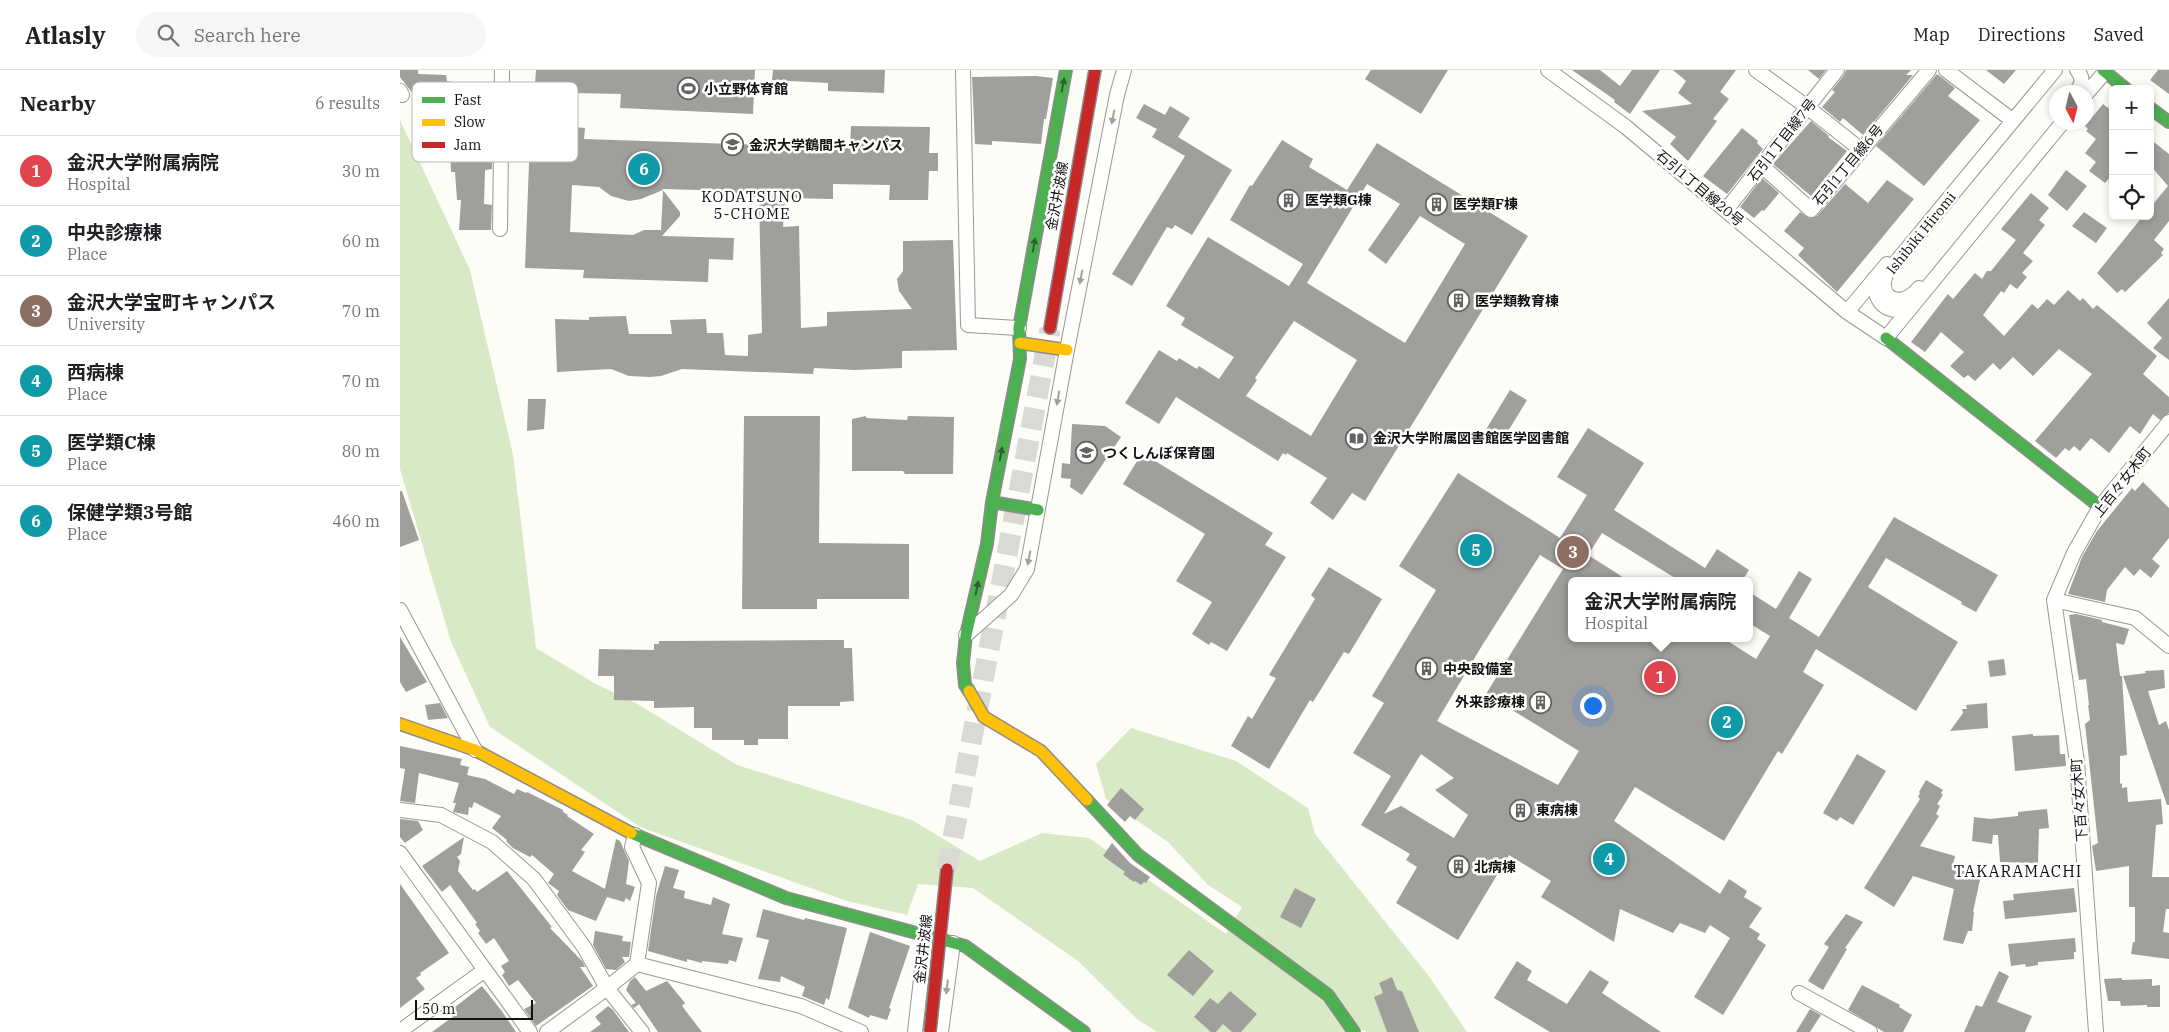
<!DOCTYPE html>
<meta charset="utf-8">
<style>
:root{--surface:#fff;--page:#f6f6f6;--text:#202124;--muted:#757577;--line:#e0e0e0;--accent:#0f766e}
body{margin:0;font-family:"IBM Plex Serif","Noto Sans JP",serif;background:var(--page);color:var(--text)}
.controls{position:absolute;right:15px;top:15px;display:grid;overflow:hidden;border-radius:8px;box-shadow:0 2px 8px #0003}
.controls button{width:45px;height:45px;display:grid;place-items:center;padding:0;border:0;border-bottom:1px solid var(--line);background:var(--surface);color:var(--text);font:25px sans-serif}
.compass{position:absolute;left:1649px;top:15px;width:45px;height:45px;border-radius:50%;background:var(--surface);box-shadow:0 2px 8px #0003;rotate:173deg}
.scale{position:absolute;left:15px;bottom:12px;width:118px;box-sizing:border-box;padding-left:5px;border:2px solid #111;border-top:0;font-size:14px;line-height:18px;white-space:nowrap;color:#111;-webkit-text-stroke:4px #fff;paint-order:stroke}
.you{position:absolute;left:1192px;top:635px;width:18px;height:18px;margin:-12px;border:4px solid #fff;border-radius:50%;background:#1a73e8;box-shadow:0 0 0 8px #1a73e833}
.badge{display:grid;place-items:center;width:32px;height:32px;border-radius:50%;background:var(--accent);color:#fff;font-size:16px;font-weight:700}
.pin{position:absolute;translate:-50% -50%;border:2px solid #fff;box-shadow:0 1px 5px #0006}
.popup{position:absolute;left:1168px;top:507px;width:185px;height:65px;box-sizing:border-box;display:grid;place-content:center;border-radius:8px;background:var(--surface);filter:drop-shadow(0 1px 4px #0005);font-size:16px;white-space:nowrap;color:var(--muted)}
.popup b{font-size:19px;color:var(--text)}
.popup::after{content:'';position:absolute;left:50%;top:100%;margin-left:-10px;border:10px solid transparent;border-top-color:var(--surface)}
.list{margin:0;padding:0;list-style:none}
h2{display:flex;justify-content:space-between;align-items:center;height:65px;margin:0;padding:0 20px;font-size:21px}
h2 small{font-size:16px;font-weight:400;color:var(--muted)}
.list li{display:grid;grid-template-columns:32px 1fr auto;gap:15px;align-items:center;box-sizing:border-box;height:70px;padding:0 20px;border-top:1px solid var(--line)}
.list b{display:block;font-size:19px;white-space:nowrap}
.list p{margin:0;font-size:16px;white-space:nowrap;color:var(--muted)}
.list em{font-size:16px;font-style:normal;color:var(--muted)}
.icon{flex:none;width:28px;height:28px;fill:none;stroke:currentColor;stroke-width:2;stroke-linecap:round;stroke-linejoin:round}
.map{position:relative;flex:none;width:1769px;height:962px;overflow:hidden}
header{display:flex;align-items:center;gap:30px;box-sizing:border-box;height:70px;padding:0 25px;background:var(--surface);border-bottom:1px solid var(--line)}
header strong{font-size:24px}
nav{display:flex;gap:28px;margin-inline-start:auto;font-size:18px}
.search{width:350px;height:45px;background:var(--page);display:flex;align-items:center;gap:12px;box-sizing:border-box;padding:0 18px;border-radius:28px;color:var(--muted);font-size:19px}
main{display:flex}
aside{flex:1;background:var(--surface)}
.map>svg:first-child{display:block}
.forest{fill:#d8eac5}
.building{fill:#a19f9c;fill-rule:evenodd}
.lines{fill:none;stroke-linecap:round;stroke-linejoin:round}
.primary-tunnel{stroke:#dad9d4;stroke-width:21;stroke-dasharray:21 11;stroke-linecap:butt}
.street-casing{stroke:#979795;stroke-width:16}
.fast-casing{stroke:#8e8d8b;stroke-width:14}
.slow-casing{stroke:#8e8d8b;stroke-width:14}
.jam-casing{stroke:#8e8d8b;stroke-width:14}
.street{stroke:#fffffe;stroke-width:14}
.fast{stroke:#4caf50;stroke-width:11}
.slow{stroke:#ffc107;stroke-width:11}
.jam{stroke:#c62828;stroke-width:11}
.jam-bridge-casing{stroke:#858482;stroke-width:14;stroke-linecap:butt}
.jam-bridge{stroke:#c62828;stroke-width:11}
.oneway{fill:#2e6030}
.oneway2{fill:#a0a09f}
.labels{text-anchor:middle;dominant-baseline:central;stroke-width:5;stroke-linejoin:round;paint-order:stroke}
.poi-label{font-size:14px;font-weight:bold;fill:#111;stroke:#fff;text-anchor:start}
.street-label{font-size:14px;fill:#111;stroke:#fff}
.neighbourhood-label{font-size:15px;letter-spacing:1px;fill:#111;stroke:#fff}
.quarter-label{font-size:16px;letter-spacing:1px;fill:#111;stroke:#fff}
.key{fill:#fff;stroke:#b8b8b8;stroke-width:1}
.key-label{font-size:14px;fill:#111}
</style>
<header>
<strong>Atlasly</strong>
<div class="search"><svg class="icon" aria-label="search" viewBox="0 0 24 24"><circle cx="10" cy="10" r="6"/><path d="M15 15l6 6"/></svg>Search here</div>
<nav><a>Map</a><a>Directions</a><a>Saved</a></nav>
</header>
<main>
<aside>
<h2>Nearby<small>6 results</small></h2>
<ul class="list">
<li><span class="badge" style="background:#e0444e">1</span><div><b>金沢大学附属病院</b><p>Hospital</p></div><em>30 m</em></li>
<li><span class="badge" style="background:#0f9aa8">2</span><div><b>中央診療棟</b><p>Place</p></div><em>60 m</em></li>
<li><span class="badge" style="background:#8d6e63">3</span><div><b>金沢大学宝町キャンパス</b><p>University</p></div><em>70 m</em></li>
<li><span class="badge" style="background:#0f9aa8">4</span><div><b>西病棟</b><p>Place</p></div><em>70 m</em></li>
<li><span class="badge" style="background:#0f9aa8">5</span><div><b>医学類C棟</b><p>Place</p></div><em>80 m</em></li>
<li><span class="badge" style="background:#0f9aa8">6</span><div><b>保健学類3号館</b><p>Place</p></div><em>460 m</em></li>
</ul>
</aside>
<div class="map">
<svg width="1769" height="962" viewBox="0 0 1769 962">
<rect width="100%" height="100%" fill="#fdfcf7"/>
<path class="forest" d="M0 50 70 200 113 385 136 578 196 614 236 633 337 695 512 750 580 791 642 763 689 768 826 864 842 837 808 815 768 772 706 729 696 694 731 658 836 691 908 738 915 764 1028 905 1067 962H966L965 960 954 962H757L737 949 678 891 573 818 518 814 507 845 447 831 240 757 90 657 51 572 0 399Z"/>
<path class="building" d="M0 0H18V4L46 5 47 11 54 12V26H90L92 43H86L87 48 82 51 85 83 91 82 92 94V99L85 100 84 134 92 135 91 160H59L61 130H57L55 102H51L50 71 56 70 57 47H40L39 42H34L35 24H13L0 7Z
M136 0H355L353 44 220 38 221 24 175 23 174 57 185 58 184 69 450 78 451 56 530 57 529 83H538V101H529L528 130H489L490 115 433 114V129L385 128 383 157 399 156 401 258 427 256V242L512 239 499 221 497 209 503 201V171L553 170 557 280 502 281V298L455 300 414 298 413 304 282 299 261 306 250 307 229 306 211 299 157 302 155 249 189 250V247L226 246 229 264H272L270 250 306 249 307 263H323L325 285 348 286V265L362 263 359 127 334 126V121L262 119 280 142V146L262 166 334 168 333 190 309 189 308 212 183 208 184 200 125 198 131 41 153 42 154 15 135 14ZM172 115 199 117 211 126 229 131 241 129 263 120 261 160H244L233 165 170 162Z
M373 0H485L484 23 428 21V13L372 10Z
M971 0H1048L1021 44 965 9Z
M1172 0H1200L1220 16 1232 0H1260L1230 44 1214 32 1215 30Z
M1273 0H1336L1320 22 1329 29 1313 49 1317 51 1288 91 1270 74 1276 67 1242 41 1292 34 1278 23 1286 11Z
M1408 0H1426L1419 9Z
M1446 0H1511L1506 5H1513L1463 65 1443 48 1440 52 1422 37 1435 22 1432 20 1444 5Z
M1586 0H1616L1604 14Z
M1758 0H1769V24L1750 10Z
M1537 4 1555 18 1548 26 1580 50 1524 116 1476 76Z
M636 6 653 8 646 49H644L641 74 592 71V75L575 74 572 7Z
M744 34 765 45 770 36 790 48 778 67 832 100 792 165 775 155 772 159 767 157 732 216 712 204 785 86 752 67 757 59 736 48Z
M1703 34 1713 42V104L1705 113 1689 101 1696 92 1685 83 1696 69 1686 61 1688 59 1685 56Z
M1411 51 1429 66 1428 67 1447 81 1411 126 1373 94Z
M1342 58 1358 71 1357 73 1363 79 1327 124 1303 106Z
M1750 69 1769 84V151L1754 170 1764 179 1761 183 1763 185 1725 222 1722 219 1717 223 1697 203 1743 146H1750V138L1768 116 1750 95Z
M882 70 913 89 909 97 947 120 977 73 1128 166 965 431 952 423 933 450 910 433 927 408 887 383 886 385 883 383 878 391 776 327 759 354 725 333 759 280 777 291 779 288 797 299 799 296 819 309 834 287 781 255 785 248 766 236 808 167 889 216 903 194 830 150 850 115 852 116ZM967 114 1000 134 968 180 986 194 1020 146 1065 174 1005 273 907 213ZM894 251 957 290 911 366 846 326 857 310 855 308Z
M1666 100 1687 116 1667 141 1648 125Z
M1362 108 1379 123 1364 141 1362 140 1354 148 1340 137Z
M1487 110 1514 129 1437 222 1398 185 1404 178 1384 161 1400 142 1409 148 1417 146 1445 114 1468 133Z
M1631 123 1649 138 1639 150 1645 155 1623 183 1633 191 1622 203 1627 207 1617 219 1610 214 1604 223 1601 221 1583 245 1604 266 1632 234 1638 239 1647 229 1654 235 1668 220 1680 231 1683 228 1693 239 1697 235 1757 286 1743 304 1769 327V343L1760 350 1753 344 1740 364 1730 356 1709 383 1691 368 1680 381 1674 376 1669 381 1665 378 1656 388 1635 371 1692 304 1659 279 1633 306 1613 287 1600 300 1593 293 1575 311 1568 305 1564 308 1550 296 1564 282 1541 262 1525 282 1511 272 1548 224 1553 229 1575 203 1582 209 1587 201H1591L1616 170 1601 159Z
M1684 142 1707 158 1696 173 1672 156Z
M1769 228V290L1753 278 1762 268 1747 253Z
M1110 320 1127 330 1102 371 1085 361Z
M128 329H146L144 359 127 361Z
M344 346H420L419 473 509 474V529H417V539H342Z
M466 346V348L507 350 508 346 554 347 553 404H505L503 401H452V349Z
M672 354 705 356 721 367 682 425 670 417 671 409 661 408 662 393 670 394Z
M1188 358 1244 393 1214 440 1305 498 1317 479 1349 500 1342 511H1280L1202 463 1188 485 1229 511H1171V568H1323L1356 589 1370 566 1349 553V522L1376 539 1399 501 1412 509 1389 548 1419 567 1494 447 1598 505 1576 542 1561 534 1562 532 1486 488 1468 517 1558 572 1516 641 1416 579 1403 602 1424 615 1382 684 1378 681 1324 771 1235 717 1214 751 1320 824 1329 809 1347 821 1344 827 1362 838 1349 857 1360 864 1357 869 1366 875 1323 945 1294 927 1330 868 1310 855 1305 863 1280 853 1273 863 1220 839 1214 872 1141 827 1151 811 1109 785 1058 870 996 833 1017 797 1006 790 1010 784 961 755 991 706 953 683 984 633 972 626 1036 520 999 496 1058 403 1160 468 1187 425 1157 407ZM1140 485 1163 499 1086 624 1179 681 1158 715 1037 651 1083 574ZM1021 684 1054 708 1035 720 1068 745 1054 768 1001 736 984 744Z
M742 383 873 463 865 475 886 487 827 581 811 572 809 575 792 564 812 532 776 511 805 464 723 414Z
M1743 412 1769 438V468L1752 489 1760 496 1751 508 1740 499 1734 506 1725 497 1707 520 1705 532 1668 524 1682 487 1697 461 1732 418 1735 421Z
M0 421H2L19 470 0 477Z
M929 497 982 529 949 584 944 582 913 632 910 630 869 699 831 676 848 646 852 649 876 608 869 605 915 529 911 525Z
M1676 544 1702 550V552L1729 559 1724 575 1716 573 1720 606H1722L1727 685 1720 686V714L1722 713V718L1727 717 1728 732 1761 729 1763 754 1756 755 1752 807H1769V839H1766L1763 862 1769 863V889L1731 884 1733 872H1735V837H1729V796L1696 801 1692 776 1698 773 1685 654 1690 650 1688 635H1689L1686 609 1679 610 1669 545Z
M0 567 27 612 6 622 0 612Z
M432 570H444V578H452L454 631 440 632V636H388V669H358V675H344V670H312V658H294V637L254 638V631L214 630V606H198L199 579 254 580V574H259V571Z
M1604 589 1606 605 1590 607 1588 591Z
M1764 600 1765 618 1748 621 1759 655 1766 651 1769 660V735H1767L1723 606 1746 603 1745 601Z
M40 633 48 648 28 650 25 635Z
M1587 633 1588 658 1550 661 1563 643 1562 639H1567L1566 635Z
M1633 664V666L1659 665 1660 684H1665L1666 696 1615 701 1612 666Z
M0 676 62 689 60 695 69 697 67 705 85 709 114 724 117 719 126 723 127 722 163 740V742L168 745 167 746 194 764 181 780 185 782 172 801 205 819 216 769 220 771 229 791 226 814 235 817 230 831 226 828 224 832 207 827 196 851 168 840 157 825 159 821 148 813 154 804 132 785 130 787 113 778 106 771 107 770 92 758 101 746 74 732 72 738 69 737 68 745 53 742 56 733H53L59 713 19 703 15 733 0 731 5 699 0 698Z
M1457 684 1486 701 1453 755 1440 747 1437 751 1423 743Z
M1526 710 1543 720 1541 723 1543 725 1537 734 1540 736 1536 744 1539 746 1520 776 1555 786 1552 798 1581 805 1573 842H1574L1572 861H1568L1563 874 1543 870 1554 819 1513 806 1494 837 1464 818 1520 729 1518 727 1520 723 1519 722Z
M721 718 744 739 735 750 730 746 725 752 707 735Z
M1647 739 1649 758 1639 759 1638 793 1600 792 1598 765H1593L1592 774 1572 771 1574 747 1590 749 1618 746V742Z
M0 749 18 751 23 760 5 773 0 767Z
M64 767 61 784 57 787 60 791 58 801 73 820 75 819 77 822 107 801 152 857 150 858 183 892 185 897H180L193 916 136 956 124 939 136 933 118 910 109 916 102 905 105 902 101 896 109 891 94 868 86 874 78 863 80 861 75 854 77 853 50 815 42 822 22 796Z
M712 773 730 793 750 807 746 813 744 812 741 815 735 811 734 812 723 804 725 802 703 786Z
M265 796 279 800 273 818 285 821 284 828 311 835 313 827 330 834 322 864 343 868 336 892 329 890 328 894 302 891V893L287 889V892L248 881 256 826Z
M0 814 49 883 20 903 21 905 16 908 25 919 0 938Z
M895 818 916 829 901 858 880 847Z
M1674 818 1677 842 1605 849 1603 831 1614 830 1613 824Z
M363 839 404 850 405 848 447 858 429 930 426 928 424 935 402 926 405 917 381 906 380 912 358 909 369 870 356 867Z
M1446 844 1463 852 1445 878 1447 879 1423 920 1408 911 1429 877 1424 874Z
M195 861 223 866 222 871 231 872 229 887H222L225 892 216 900 206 899 193 875Z
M470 862 510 876 489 938 491 939 487 950 470 945 469 948 448 938Z
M1675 868 1676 882H1674V889L1638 892V895L1626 897 1625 894 1611 896 1608 874Z
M789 880 814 901 793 926 767 905Z
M1117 891 1132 901 1127 910 1167 934 1190 900 1209 912 1202 923 1261 962H1150L1094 928Z
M1599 901 1609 906 1597 932 1632 946 1625 962H1564L1576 935 1582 937Z
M235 907 246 921 267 911 285 933 282 936 302 962H258L239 934 234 938 231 935 236 933 226 920 230 911Z
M992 907 997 920 1002 921 1019 962H987L974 927 983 923 979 913Z
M1722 908V910L1752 909V916L1760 915V937H1747V935L1721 936 1720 931H1708L1704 909Z
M1462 915 1500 935 1499 937 1512 945 1503 962H1484L1448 940Z
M82 916 101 940 116 962H32L54 946 50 941Z
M830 921 857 944 841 962H832L823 954 816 962H811L794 947 810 928 818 934Z
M208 936 213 940 229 962H190L201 954 195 947Z
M1410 939 1421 945 1410 962H1396Z"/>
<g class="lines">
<path class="primary-tunnel" d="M547 799 650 259"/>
<defs>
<path id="street" d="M563 0 568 255 619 258
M1148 0 1226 57 1447 242 1486 268 1663 52
M1356 0 1407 37 1460 79
M1546 0 1608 47
M0 21 2 25
M1676 22C1682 15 1684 8 1677 0
M1686 24 1705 2
M1362 96 1411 140 1529 0
M1326 140 1437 0
M100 159 102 0
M1474 209C1475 233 1485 244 1509 239
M1519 218C1499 242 1475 225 1487 203L1655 0
M1447 242 1487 194
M1654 530 1677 692 1696 962
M1654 530 1674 483 1700 437 1769 352
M1654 530 1735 548 1769 576
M0 540 75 680
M566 565 611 525 627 499 667 280 717 25 724 0
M0 740 41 745 92 772 134 809 184 877 207 918 242 962
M0 783 130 962
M237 894 401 936 461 962
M1399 923 1470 962
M0 961 85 900
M147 962 207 918 237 894 249 813 232 777 235 765
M515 962 526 865
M541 962 553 873"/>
<path id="fast" d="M1703 0 1726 19
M1750 38 1769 52
M1486 268 1700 437
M592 432 638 440
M569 621 565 615 563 593 566 565 587 474 592 432 620 289 619 258 666 0
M687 730 738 785 928 925 954 962
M231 763 386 828 565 876 684 962"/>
<path id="slow" d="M620 273 667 280
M569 621 584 647 641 681 687 730
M0 654 75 680 231 763"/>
<path id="jam" d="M650 258 695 0"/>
</defs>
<use href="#street" class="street-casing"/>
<use href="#fast" class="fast-casing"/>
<use href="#slow" class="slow-casing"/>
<use href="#jam" class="jam-casing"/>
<use href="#street" class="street"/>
<use href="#fast" class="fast"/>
<use href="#slow" class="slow"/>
<use href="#jam" class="jam"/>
<defs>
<path id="jam-bridge" d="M530 962 547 799"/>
</defs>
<use href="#jam-bridge" class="jam-bridge-casing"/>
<use href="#jam-bridge" class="jam-bridge"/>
</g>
<defs><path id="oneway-solid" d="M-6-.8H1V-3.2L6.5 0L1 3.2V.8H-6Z" transform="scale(1.25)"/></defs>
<g class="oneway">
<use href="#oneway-solid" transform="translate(663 15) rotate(-79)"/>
<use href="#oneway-solid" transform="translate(634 175) rotate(-80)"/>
<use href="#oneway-solid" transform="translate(601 384) rotate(-79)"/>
<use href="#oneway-solid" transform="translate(577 518) rotate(-78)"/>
</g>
<g class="oneway2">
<use href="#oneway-solid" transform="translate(713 47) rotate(101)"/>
<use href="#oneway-solid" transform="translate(681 207) rotate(101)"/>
<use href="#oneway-solid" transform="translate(658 328) rotate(100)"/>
<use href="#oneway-solid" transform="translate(629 488) rotate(101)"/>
<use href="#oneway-solid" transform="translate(547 917) rotate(97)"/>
</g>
<defs>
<symbol id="stadium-ring" viewBox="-11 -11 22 22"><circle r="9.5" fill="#fff" stroke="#646362" stroke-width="1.5"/><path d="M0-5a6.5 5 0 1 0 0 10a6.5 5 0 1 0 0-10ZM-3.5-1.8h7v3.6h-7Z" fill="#646362"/></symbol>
<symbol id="university-ring" viewBox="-11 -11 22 22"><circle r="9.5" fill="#fff" stroke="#646362" stroke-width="1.5"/><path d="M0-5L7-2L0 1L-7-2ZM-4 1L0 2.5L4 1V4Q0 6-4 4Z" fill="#646362"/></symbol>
<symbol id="building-ring" viewBox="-11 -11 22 22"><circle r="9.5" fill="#fff" stroke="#646362" stroke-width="1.5"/><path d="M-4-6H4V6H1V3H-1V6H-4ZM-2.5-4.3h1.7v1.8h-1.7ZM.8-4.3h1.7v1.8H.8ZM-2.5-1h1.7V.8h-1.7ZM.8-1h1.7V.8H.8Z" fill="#646362"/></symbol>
<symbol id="library-ring" viewBox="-11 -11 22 22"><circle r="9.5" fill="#fff" stroke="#646362" stroke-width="1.5"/><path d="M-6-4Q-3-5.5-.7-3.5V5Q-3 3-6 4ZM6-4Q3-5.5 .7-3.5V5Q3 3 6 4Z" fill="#646362"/></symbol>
<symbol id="school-ring" viewBox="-11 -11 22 22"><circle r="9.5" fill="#fff" stroke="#646362" stroke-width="1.5"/><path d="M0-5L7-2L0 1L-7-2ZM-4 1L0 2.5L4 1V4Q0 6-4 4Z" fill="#646362"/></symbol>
</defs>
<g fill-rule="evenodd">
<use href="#stadium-ring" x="276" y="6" width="25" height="25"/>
<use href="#university-ring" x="320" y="62" width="25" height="25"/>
<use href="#building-ring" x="876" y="118" width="25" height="25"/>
<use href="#building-ring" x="1024" y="122" width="25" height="25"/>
<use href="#building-ring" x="1046" y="218" width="25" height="25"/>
<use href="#library-ring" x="944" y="356" width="25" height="25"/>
<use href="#school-ring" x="674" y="370" width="25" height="25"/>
<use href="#building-ring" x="1014" y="586" width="25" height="25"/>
<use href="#building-ring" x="1128" y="620" width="25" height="25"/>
<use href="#building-ring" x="1108" y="728" width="25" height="25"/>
<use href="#building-ring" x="1046" y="784" width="25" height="25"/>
</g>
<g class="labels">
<g class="poi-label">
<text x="304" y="19">小立野体育館</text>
<text x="349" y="75">金沢大学鶴間キャンパス</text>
<text x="905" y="130">医学類G棟</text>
<text x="1053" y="134">医学類F棟</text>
<text x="1075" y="231">医学類教育棟</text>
<text x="973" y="368">金沢大学附属図書館医学図書館</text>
<text x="703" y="383">つくしんぼ保育園</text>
<text x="1043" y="599">中央設備室</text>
<text x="1125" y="632" text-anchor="end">外来診療棟</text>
<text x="1136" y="740">東病棟</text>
<text x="1074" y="797">北病棟</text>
</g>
<g class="street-label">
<text transform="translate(1382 70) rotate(-52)">石引1丁目線7号</text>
<text transform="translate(1448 95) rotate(-50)">石引1丁目線6号</text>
<text transform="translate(1300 118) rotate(40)">石引1丁目線20号</text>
<text transform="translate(657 126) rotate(-80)">金沢井波線</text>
<text transform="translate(1521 163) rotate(-51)">Ishibiki Hiromi</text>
<text transform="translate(1722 412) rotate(-52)">上百々女木町</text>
<text transform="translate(1679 730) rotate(-94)">下百々女木町</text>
<text transform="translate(523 879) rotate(-84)">金沢井波線</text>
</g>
<g class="neighbourhood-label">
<text x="352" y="126">KODATSUNO<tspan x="352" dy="17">5-CHOME</tspan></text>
</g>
<g class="quarter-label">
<text x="1618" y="801">TAKARAMACHI</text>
</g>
</g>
<rect x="12" y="12" width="166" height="80" rx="8" class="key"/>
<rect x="22" y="27" width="23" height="6" fill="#4caf50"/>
<rect x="22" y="49" width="23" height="7" fill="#ffc107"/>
<rect x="22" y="72" width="23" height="6" fill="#c62828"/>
<g class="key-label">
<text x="54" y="35">Fast</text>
<text x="54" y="57">Slow</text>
<text x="54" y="80">Jam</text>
</g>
</svg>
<div class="controls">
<button>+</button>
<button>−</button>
<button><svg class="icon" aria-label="locate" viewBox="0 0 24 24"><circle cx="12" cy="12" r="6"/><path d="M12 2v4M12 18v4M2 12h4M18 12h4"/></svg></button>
</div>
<svg class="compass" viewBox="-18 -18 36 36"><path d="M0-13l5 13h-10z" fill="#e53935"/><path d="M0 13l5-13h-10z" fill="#757577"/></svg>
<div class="scale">50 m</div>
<div class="you"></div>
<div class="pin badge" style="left:1260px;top:607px;background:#e0444e">1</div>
<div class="popup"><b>金沢大学附属病院</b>Hospital</div>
<div class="pin badge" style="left:1327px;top:652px;background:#0f9aa8">2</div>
<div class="pin badge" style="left:1173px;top:482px;background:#8d6e63">3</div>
<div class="pin badge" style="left:1209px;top:789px;background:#0f9aa8">4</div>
<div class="pin badge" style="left:1076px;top:480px;background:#0f9aa8">5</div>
<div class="pin badge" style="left:244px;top:99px;background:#0f9aa8">6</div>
</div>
</main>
